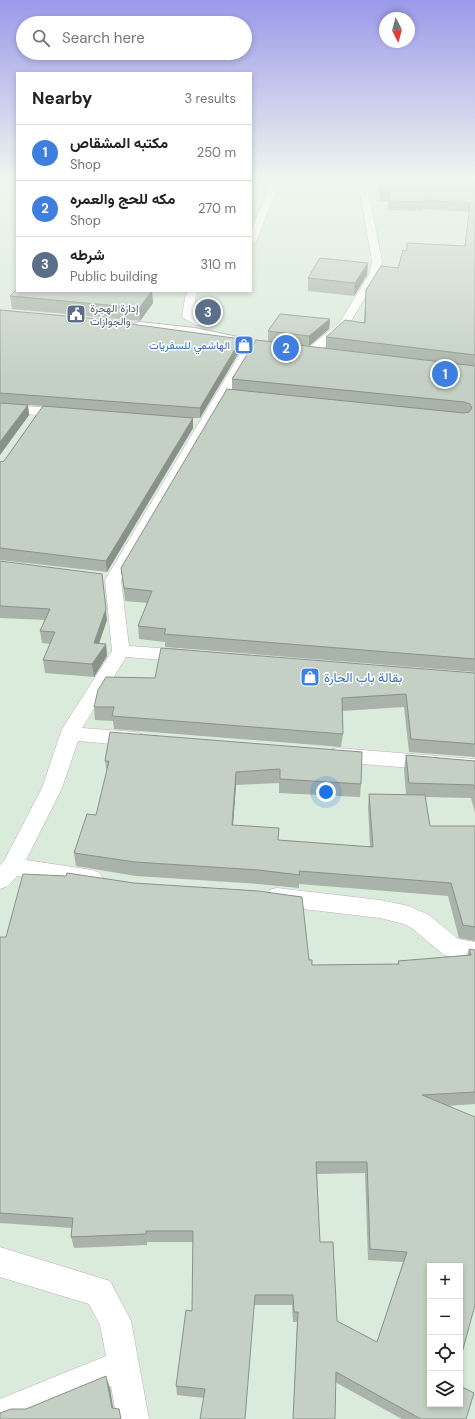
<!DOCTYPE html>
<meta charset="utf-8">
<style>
:root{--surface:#fff;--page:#f2f2f2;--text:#202124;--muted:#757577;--line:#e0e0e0;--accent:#7c3aed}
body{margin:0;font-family:"DM Sans",Vazirmatn,sans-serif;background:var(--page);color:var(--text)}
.controls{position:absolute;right:12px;bottom:12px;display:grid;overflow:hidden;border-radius:0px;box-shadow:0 2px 6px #0003}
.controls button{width:36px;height:36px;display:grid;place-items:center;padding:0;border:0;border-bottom:1px solid var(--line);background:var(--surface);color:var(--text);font:20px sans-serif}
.compass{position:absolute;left:379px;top:12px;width:36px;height:36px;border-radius:50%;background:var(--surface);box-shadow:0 2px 6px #0003;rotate:174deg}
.you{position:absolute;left:326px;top:792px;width:14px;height:14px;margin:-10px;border:3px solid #fff;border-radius:50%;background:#1a73e8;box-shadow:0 0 0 6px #1a73e833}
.badge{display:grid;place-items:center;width:26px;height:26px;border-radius:50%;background:var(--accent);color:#fff;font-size:13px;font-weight:700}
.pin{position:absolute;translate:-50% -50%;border:2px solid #fff;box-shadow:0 1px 4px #0006}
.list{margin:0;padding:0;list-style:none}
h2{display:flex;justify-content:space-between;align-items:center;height:52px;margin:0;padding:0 16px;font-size:17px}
h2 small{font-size:13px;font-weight:400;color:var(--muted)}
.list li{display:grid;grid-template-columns:26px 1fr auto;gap:12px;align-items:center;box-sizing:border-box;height:56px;padding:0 16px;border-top:1px solid var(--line)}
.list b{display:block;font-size:15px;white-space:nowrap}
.list p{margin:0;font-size:13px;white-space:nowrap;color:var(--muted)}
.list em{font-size:13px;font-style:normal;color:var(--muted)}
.icon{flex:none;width:22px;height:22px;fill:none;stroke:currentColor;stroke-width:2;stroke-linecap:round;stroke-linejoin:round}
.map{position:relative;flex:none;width:475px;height:1419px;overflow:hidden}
.search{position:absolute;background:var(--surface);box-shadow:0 2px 6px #0003;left:16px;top:16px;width:236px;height:44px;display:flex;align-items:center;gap:10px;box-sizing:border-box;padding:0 14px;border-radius:22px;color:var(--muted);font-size:15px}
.panel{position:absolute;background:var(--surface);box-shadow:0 2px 6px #0003;left:16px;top:72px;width:236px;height:220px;border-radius:0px}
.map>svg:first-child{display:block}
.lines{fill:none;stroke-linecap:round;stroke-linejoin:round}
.minor-casing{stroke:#bcafb9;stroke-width:1}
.tertiary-casing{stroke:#bcafb9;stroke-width:2}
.minor{fill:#fff;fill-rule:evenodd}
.tertiary{fill:#fff;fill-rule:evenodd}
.wall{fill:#a9b3a9;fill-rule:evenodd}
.shaded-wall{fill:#899289}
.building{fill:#c4d0c4;stroke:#899289;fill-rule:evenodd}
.labels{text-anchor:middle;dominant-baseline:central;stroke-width:3;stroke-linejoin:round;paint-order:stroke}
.far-service-label{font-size:11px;fill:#4e5e75;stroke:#fff;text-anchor:start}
.far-shop-label{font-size:11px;fill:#366cbe;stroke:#fff;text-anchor:end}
.shop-label{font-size:13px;fill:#366cbe;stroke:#fff;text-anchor:start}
</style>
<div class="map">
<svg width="475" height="1419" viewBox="0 0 475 1419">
<rect width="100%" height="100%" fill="#dbebdb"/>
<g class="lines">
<defs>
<path id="minor" d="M259 180 280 181 256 242 251 245V230L271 183 260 182Z
M358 180H366L382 261 380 273 348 326 315 355H307L305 352 307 349 340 322 370 273 372 261Z
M188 291H198L195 298 194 315 206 323 204 325H196L182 317 185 298Z
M252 340 256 341 258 344 121 580 129 646 187 650 193 652 196 656 193 660 187 662 126 657 82 728 135 732 142 734 145 739 142 744 135 746 78 741 62 788 26 860 92 870 100 873 103 879 100 885 92 888 17 876 8 886 0 889V865L4 861 42 788 62 729 112 651 105 580 246 344 248 341Z
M0 404 64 409 69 410 71 413 69 416 64 417 0 412Z
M337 748 475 759V773L337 762 330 760 327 755 330 750Z
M277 888 380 900 409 906 429 915 458 939 475 942V962L444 955 413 929 404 924 380 918 277 906 269 904 266 897 269 890Z
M0 1247 110 1281 131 1321 149 1419H117L111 1386 31 1419H0V1399L106 1356 100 1325 89 1304 0 1277Z"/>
<path id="tertiary" d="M140 322 195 328 252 340 283 344 288 345 290 348 288 351 283 352 252 348 195 336 135 329 133 326 135 323Z"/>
</defs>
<use href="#minor" class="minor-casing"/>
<use href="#tertiary" class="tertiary-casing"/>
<use href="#minor" class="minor"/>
<use href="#tertiary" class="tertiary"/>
</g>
<path class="wall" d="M379 180H475V672L165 647V642L139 639 138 626 147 603 125 601 121 568 232 390V379L377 354 326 348V337L364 322 366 290 398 268 407 251V243L465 246 469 212 422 209V211L388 210V201H380L378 187Z
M368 263 367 275 354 296 308 291V278Z
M152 291 153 303 140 321 12 309 10 296Z
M0 310 132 324 241 339V349L200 418H193V428L107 572 0 560V462L4 461 43 406 28 405 29 415 0 455Z
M330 319 329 329 309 346 268 341V331Z
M0 561 107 620 99 643 106 644 107 656 94 677 45 673 43 660 50 644 42 643 40 631 45 620 0 618Z
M475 673V757L409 752 404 707 342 711 343 734 341 747 114 729 113 721 95 720 94 707 155 678Z
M110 732 361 784 360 797 279 793V783L236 785 233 825 279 840 370 847 368 807 369 794H406L404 769 406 755 475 761V813L471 798 425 797 430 826H475V941L459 938 448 896 299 884V888L258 884 136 876 76 866 74 853 96 815 107 773 105 761Z
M0 937 309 960 312 965 398 964V961L467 955 469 949 475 950V1104L447 1106 430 1404 466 1419H402L335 1382V1419H293L297 1322H293L292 1305H255L204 1398 177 1395 176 1386 192 1311 193 1242H147V1245L74 1248 71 1237 72 1228 0 1223ZM365 1173 368 1260 403 1262 377 1342 337 1321 320 1242 317 1174Z"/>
<path class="shaded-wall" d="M368 263 367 275 354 296 355 283Z
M152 291 153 303 140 321 139 308Z
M330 319 329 329 309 346V336Z
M241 339V349L200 418V408Z
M28 405 29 415 0 455V442Z
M193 418V428L107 572 106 561Z
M102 574 107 620 95 655 94 643Z
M106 644 107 656 94 677 92 664Z
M236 772V785L232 838V825Z
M106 1376 110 1388 115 1419 112 1408Z"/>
<path class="building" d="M380 180H475V355L326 337 345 320 365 323 366 290 381 266 398 268 403 250 407 251V243L465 246 470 203 423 200V202L389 201V192H381Z
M320 258 368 263 355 283 308 278Z
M17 289V291H152L139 308 10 296Z
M0 310 132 322 131 324 241 339 200 408 0 393Z
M280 314 330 319 309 336 268 331Z
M256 340 475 366V659L164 634 166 629 138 626 152 591 124 588 121 568 227 389 464 413 469 412 472 408 470 404 464 402 232 379Z
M0 403 28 405 0 442Z
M43 406 193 418 106 561 0 548V462L4 461Z
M0 561 102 574 106 609 94 643 106 644 92 664 43 660 55 632 40 631 50 609 0 606Z
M161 648 475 673V744L411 739 406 694 342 698 343 734 112 716 114 707H94L98 690 106 677 155 678Z
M110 732 362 752 361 784 280 779V769L236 772 232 825 279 828 278 840 373 847 369 794 425 795 430 826H475V927L463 925 451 883 299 871 300 875 258 870 135 862 74 853 87 814 96 815 109 761H105Z
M406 755 475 761V789L474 785 409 783Z
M67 873 134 883 258 891 302 897 309 960H312V965L399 964 398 961 471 955 469 949 475 950V1092L422 1095 475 1117V1305L460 1360V1266H430V1404H460V1386L474 1393 466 1419H421L336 1372 335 1419H293L298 1312H294L293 1295H255L245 1419H200L205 1389 176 1386 186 1310 192 1311 193 1231H146V1234L71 1237 73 1218 0 1213V937H6L23 874 66 876ZM316 1162H367L370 1249 407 1252 377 1342 337 1321 333 1242H320Z
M106 1376 112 1408 119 1409 121 1419H0V1413L11 1409H26Z"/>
<linearGradient id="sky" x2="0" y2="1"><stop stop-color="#9b99e9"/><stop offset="0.47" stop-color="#eff6ef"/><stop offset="1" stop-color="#eff6ef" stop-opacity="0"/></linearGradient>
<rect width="475" height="379" fill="url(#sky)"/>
<defs>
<symbol id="civic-square" viewBox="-11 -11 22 22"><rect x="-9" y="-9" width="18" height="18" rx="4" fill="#5c6f8a" stroke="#fff"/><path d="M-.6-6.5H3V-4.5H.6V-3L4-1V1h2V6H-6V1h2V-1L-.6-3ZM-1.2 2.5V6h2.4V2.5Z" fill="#fff"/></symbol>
<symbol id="shop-square" viewBox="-11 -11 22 22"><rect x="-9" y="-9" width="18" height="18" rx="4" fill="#3f7fe0" stroke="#fff"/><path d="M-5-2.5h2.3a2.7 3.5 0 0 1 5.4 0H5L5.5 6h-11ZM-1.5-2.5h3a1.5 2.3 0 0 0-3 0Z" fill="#fff"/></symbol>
</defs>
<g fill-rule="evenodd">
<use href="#civic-square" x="65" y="303" width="22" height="22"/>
<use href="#shop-square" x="233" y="334" width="22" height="22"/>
<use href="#shop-square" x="299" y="666" width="22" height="22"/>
</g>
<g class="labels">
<g class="far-service-label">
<text x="90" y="308">إدارة الهجرة<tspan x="90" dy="13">والجوازات</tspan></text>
</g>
<g class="far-shop-label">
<text x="230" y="345">الهاشمي للسفريات</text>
</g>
<g class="shop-label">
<text x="324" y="677">بقالة باب الحارة</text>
</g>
</g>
</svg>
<div class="controls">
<button>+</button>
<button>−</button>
<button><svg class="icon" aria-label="locate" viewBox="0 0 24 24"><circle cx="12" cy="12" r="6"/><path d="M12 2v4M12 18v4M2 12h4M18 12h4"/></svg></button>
<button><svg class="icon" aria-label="layers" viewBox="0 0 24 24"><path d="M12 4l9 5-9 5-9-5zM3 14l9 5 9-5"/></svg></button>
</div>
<svg class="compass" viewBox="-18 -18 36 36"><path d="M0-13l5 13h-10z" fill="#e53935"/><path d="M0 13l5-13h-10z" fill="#757577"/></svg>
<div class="you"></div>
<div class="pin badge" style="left:445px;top:374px;background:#3f7fe0">1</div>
<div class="pin badge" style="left:286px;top:348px;background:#3f7fe0">2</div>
<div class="pin badge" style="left:208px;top:312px;background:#5c6f8a">3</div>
<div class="search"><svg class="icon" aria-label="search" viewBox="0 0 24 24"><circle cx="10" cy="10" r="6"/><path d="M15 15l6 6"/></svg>Search here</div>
<section class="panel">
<h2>Nearby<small>3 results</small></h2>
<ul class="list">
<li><span class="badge" style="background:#3f7fe0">1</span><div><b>مكتبه المشقاص</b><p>Shop</p></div><em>250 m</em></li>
<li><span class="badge" style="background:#3f7fe0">2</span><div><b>مكه للحج والعمره</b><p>Shop</p></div><em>270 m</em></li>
<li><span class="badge" style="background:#5c6f8a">3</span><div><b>شرطه</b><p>Public building</p></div><em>310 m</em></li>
</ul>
</section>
</div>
